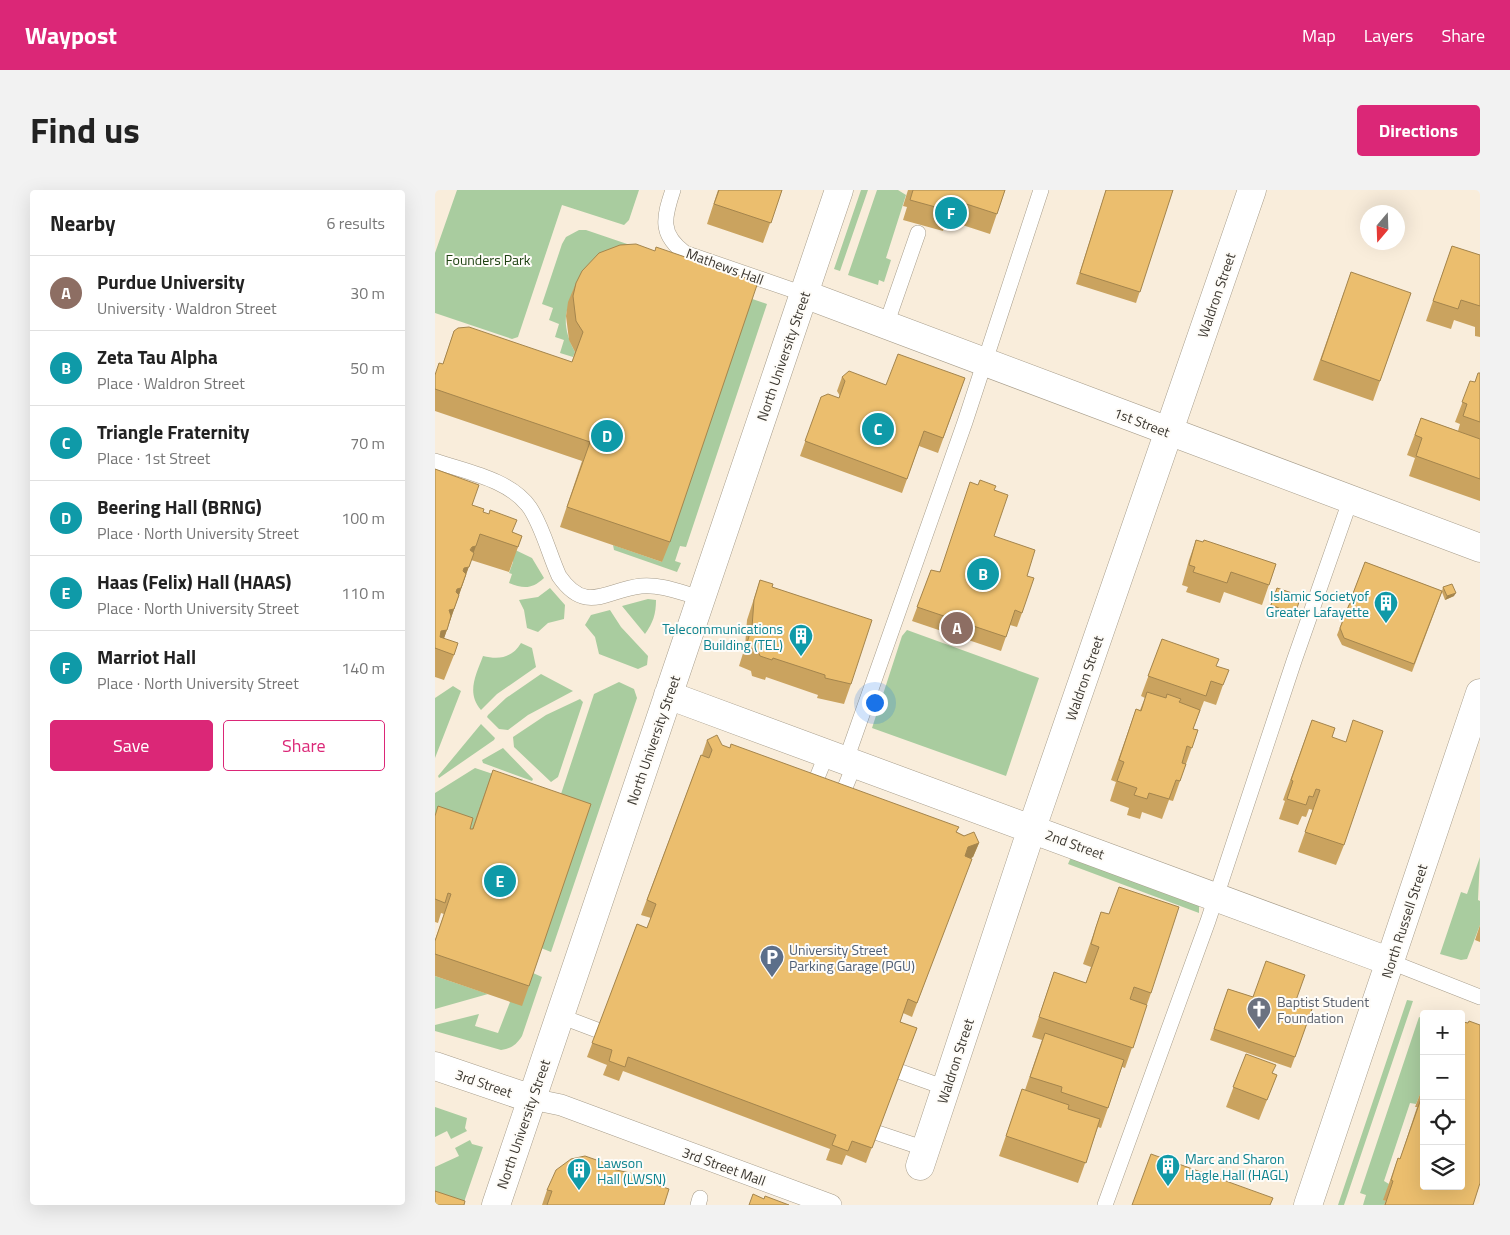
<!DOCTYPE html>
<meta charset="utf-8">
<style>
:root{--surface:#fff;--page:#f2f2f2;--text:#222;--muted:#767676;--line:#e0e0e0;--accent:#db2777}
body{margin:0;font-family:"Titillium Web",sans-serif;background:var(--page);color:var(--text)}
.controls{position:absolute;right:15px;bottom:15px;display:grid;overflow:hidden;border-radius:5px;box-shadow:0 5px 20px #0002}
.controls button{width:45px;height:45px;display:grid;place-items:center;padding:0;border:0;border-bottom:1px solid var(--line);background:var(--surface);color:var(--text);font:25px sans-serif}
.compass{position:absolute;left:925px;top:15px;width:45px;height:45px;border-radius:50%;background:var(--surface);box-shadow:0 5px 20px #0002;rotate:199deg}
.you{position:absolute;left:439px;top:512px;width:18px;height:18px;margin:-12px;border:4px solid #fff;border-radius:50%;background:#1a73e8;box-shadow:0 0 0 8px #1a73e833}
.badge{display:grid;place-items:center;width:32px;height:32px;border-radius:50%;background:var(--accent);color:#fff;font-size:16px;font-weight:700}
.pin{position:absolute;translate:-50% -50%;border:2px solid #fff;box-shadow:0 1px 5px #0006}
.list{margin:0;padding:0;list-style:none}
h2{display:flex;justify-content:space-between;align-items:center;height:65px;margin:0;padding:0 20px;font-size:21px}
h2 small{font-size:16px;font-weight:400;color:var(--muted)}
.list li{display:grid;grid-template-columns:32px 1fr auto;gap:15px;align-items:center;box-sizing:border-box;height:75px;padding:0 20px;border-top:1px solid var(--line)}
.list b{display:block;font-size:19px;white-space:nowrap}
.list p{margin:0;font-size:16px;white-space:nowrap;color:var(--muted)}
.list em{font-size:16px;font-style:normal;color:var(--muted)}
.actions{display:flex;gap:10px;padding:15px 20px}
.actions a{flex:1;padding:11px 0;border:1px solid var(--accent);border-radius:5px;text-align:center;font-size:18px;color:var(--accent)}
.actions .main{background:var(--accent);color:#fff}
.icon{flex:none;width:28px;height:28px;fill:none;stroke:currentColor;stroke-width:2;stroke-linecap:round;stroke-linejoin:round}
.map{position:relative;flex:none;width:1045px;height:1015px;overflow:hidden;border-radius:5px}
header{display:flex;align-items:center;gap:30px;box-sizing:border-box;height:70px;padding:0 25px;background:var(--accent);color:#fff}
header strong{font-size:24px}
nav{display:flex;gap:28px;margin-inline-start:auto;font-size:18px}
.intro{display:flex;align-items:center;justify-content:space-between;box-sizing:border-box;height:120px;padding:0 30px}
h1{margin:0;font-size:35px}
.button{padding:12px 22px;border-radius:5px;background:var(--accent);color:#fff;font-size:18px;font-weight:700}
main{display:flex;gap:30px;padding:0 30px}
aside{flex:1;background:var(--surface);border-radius:5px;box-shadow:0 5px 20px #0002}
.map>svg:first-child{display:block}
.green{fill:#a9cc9f}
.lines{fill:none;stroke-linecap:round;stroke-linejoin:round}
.service-casing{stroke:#a79d8b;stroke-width:16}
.pedestrian-casing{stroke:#a79d8b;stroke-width:22}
.minor-casing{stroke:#a79d8b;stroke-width:29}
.service{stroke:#fff;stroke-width:15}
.pedestrian{stroke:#fff;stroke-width:21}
.minor{stroke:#fff;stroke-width:28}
.wall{fill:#caa35f}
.shaded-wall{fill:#a4854d}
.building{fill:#ebbe6e;stroke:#a4854d}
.labels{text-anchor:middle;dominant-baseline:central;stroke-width:4;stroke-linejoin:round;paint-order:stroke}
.park-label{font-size:14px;fill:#1e4112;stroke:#fefcf8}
.street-label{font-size:14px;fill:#3b3730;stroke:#fefcf8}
.culture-label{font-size:14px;fill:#0d838f;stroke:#fefcf8;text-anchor:end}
.service-label{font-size:14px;fill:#4e5e75;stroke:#fefcf8;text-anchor:start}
.worship-label{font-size:14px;fill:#5b616d;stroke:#fefcf8;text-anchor:start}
</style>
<header>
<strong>Waypost</strong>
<nav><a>Map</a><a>Layers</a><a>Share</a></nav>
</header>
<div class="intro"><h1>Find us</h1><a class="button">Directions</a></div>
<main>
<aside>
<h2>Nearby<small>6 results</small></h2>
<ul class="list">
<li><span class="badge" style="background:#8d6e63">A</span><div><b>Purdue University</b><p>University · Waldron Street</p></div><em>30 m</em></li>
<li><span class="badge" style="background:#0f9aa8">B</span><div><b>Zeta Tau Alpha</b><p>Place · Waldron Street</p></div><em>50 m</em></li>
<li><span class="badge" style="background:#0f9aa8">C</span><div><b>Triangle Fraternity</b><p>Place · 1st Street</p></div><em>70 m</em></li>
<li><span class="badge" style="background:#0f9aa8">D</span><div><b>Beering Hall (BRNG)</b><p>Place · North University Street</p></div><em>100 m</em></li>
<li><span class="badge" style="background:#0f9aa8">E</span><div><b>Haas (Felix) Hall (HAAS)</b><p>Place · North University Street</p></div><em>110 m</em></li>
<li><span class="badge" style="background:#0f9aa8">F</span><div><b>Marriot Hall</b><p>Place · North University Street</p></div><em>140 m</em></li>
</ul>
<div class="actions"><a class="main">Save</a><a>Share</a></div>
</aside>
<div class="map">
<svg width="1045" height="1015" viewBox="0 0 1045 1015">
<rect width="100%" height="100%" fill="#f9eddb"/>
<path class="green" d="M22 0H204L194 30 189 35 127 15 83 147 77 149 0 123V63Z
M426 0H433L405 81 399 79Z
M442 0H463L471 5 451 68 456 70 449 92 444 90 443 95 413 85Z
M144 40H151L201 57C163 85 109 105 140 162L138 167 125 163 129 150 120 147 124 134 114 130 118 118 107 114 127 54 131 47Z
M265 91 332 114 251 357 245 356 240 371 246 373 242 382 179 360 178 355 227 372Z
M72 356 97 368 109 388C97 399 89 399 74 393L77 384 74 383 78 372Z
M115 398 130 415 129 429 113 433 103 442 92 438 89 420 84 410 103 407Z
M213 409 221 410C221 424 218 433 210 444L187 416Z
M175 420 186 437 213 466 212 475 203 479 164 464 160 447 150 435 156 425Z
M472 440 604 488 571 586 437 538 467 446Z
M86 453 97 458 101 477 62 504 46 520C31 503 41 485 48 466 64 470 77 468 86 453Z
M106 484 138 501 93 525 73 540 64 539 52 527 53 525 71 508Z
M184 492 199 499 202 508 116 762 106 758 123 613 159 504Z
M18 496 26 501 0 568V508Z
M145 509 148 512 123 587 116 592 79 557 78 547 111 525Z
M46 534 60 548 59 550 4 588 3 586Z
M68 558 98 589 97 591 48 573 47 570Z
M40 578 67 587 30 659 0 637V603Z
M636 667 764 715V723L633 674Z
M1045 667 1043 710 1045 711V735L1032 769 1026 770 1005 764 1026 702 1032 704Z
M98 783 107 787 87 846C81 855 77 858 66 860L0 841V835L44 824 40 836 63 843 75 812Z
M0 786 53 804 0 819Z
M972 810 978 811 909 1015H903Z
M984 827 989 829V895L981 914 975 913 949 991 954 994 949 1010 951 1011 949 1015H928L931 1005 925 1003Z
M0 917 32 928 30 938 32 941 16 949 12 941 0 947Z
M35 950 37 954 48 957 28 1015H0V977L24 966 20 958Z"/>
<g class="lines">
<defs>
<path id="service" d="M238 0C229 27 224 44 250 63L369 104
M451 135 483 43
M0 271C31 282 75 289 95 318 108 338 114 364 124 386 151 425 171 400 206 396 226 394 247 403 266 408
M411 570 530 232 606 0
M377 600 392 563
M405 610 420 573
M956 772 1045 807
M125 826 162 840
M466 882 511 898
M443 943 491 959
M263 1015 265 1008
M670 1015 773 731 859 471 915 311"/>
<path id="pedestrian" d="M97 909 126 915 396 1015"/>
<path id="minor" d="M369 104 1045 358
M233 505 956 772
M0 876 97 909
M485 976 597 638 817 0
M61 1015 404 0
M873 1015 1045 503"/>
</defs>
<use href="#service" class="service-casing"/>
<use href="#pedestrian" class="pedestrian-casing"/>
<use href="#minor" class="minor-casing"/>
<use href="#service" class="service"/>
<use href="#pedestrian" class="pedestrian"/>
<use href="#minor" class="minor"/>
</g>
<path class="wall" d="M283 0H347L328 53 272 34Z
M473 0H570L555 44 512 30 508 41 468 30 472 17 468 16Z
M671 0H738L701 113 641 94Z
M1017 56 1045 65V147L1040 146V137L1019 130 1016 139 991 131Z
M141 93 235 352 227 372 125 337 147 271 0 221V184L8 174 19 141 137 172 140 162 134 150 131 126 133 112Z
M909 102 976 103 938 211 878 190Z
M1045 183V311L974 286 980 268 972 265 986 228 1023 241 1025 234 1020 232 1028 211Z
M407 187 451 195 530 188 503 263 484 256 467 303 365 266 386 207 404 208 405 206 402 201Z
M0 279 37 315 77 342 87 346 74 382 36 370 9 448 19 465 9 490 0 487Z
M559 300V346L592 386 587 423 582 437 575 435 566 461 477 431 496 380 504 382Z
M761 350 841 374 827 415 789 402 785 413 751 402 753 397 747 395 754 370Z
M930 372 1007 401 1008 397 1019 406 1010 410 1007 402 977 482 907 455 902 445Z
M325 390 337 397 416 494 409 514 382 508 383 505 331 487 330 490 317 486 316 481 304 476 310 457 312 430Z
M842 398 866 406 858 428 834 419Z
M727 449 781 476 788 495 781 515 769 511 758 539 763 540 745 591 738 611 734 610 727 629 707 622 705 629 692 625 694 618 675 611 681 592 676 590 701 519 705 520 710 508 706 506Z
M877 530 897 547 909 655 901 675 863 662 878 620 874 619 871 627 867 626 863 635 844 629 850 611 848 610Z
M272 550 522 642 544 653 538 667 536 668 477 827 468 823 465 832 482 838 431 973 411 965 407 975 391 970 395 959 188 881 184 891 168 885 172 875 152 867 202 734 212 738 216 728 206 725 266 565H267Z
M58 580 94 796 87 816 0 786V750L9 724 6 723 3 733 0 732V625L37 639Z
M666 722 716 803 690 878 687 877 666 938 663 937 643 993 564 966 587 899 590 900 607 850 597 847 619 782 651 793 656 777 648 774Z
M1045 735V752L1040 750Z
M793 799 818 807 860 813 877 819 856 878 775 850Z
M811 864 838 883 842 885 824 930 791 917Z
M989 894V996L1038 1015H949L951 1011 948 1010 963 968 965 969 982 917H980Z
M168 977 229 1015H107L112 1000Z"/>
<path class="shaded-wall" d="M41 356 5 460 0 458 37 357Z
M1021 403 1019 406 1010 410 1012 406Z
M544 653 538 667 528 672 533 657Z"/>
<path class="building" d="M284 0H347L336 33 279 14Z
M478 0H570L562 24 519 10 515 21 475 10Z
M671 0H738L705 102 645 83Z
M201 54 220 61 221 57 323 92 235 352 132 317 155 252 0 199V185L4 173 8 174 19 141 23 138 34 137 137 172 148 142 141 131 138 106 141 93 147 81 164 63 185 55Z
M1017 56 1045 65V116L1026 110 1023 119 998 111Z
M916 82 976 103 945 191 886 170Z
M463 164 530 188 508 248 489 241 472 289 370 251 386 207 393 204 404 208 410 191 407 187 414 181 451 195Z
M1043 183H1045V232L1028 226 1032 214 1027 212 1035 191 1040 192Z
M986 228 1045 249V289L981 266 987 248 980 245Z
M0 279 44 295 37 315 49 319 48 322 54 324 55 320 82 330 77 342 87 346 83 357 45 344 41 356 37 357 35 360 39 363 34 377 29 378 28 381 31 384 26 398 22 399 21 402 24 405 19 419 14 420 16 426 12 440 6 441 5 447 23 453 19 465 0 458V459Z
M545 290 561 296 559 300 573 305 559 346 600 360 592 386 599 388 587 423 580 420 571 447 482 417 496 380 505 382 535 292 543 295Z
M761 350 768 352 769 350 841 374 834 395 796 382 792 393 758 382 760 377 754 375Z
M930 372 1007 401 979 474 909 448 905 438 914 415 919 412 917 406Z
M325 390 338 394 337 397 437 430 416 494 390 488V485L338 468 337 470 325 466 323 461 311 456 317 437 319 410Z
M1017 394 1021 403 1012 406 1008 397Z
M842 398 866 406 860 424 836 415Z
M727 449 784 469 781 476 794 480 788 495 776 491 771 506 713 486Z
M712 502 731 508 732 504 746 509 744 512 765 520 758 539 763 540 757 558 752 556 747 573 751 574 745 591 741 590 734 609 714 603 712 609 699 605 702 598 682 591 689 572 684 570 701 519 706 521Z
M877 530 900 538 897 547 911 552 918 530 948 541 909 655 870 642 885 600 881 599 878 607 874 606 871 615 852 609 858 591 856 590Z
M282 545 287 555 295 558 296 554 524 637 521 642 529 646 539 642 544 653 533 657 530 666 537 669 482 813 473 809 465 832 482 838 437 958 417 951 413 961 397 955 401 945 193 867 190 877 174 871 177 860 157 853 202 734 212 738 221 714 212 710 266 565 274 568 277 560 272 550Z
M58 580 156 614 94 796 0 764V751L16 704 13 703 10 713 0 709V626L3 616 38 628 35 639H38Z
M684 697 744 717 716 803 699 797 695 809 712 815 698 858 604 827 619 782 651 793 664 757 656 754 661 737 666 722 674 724Z
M831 771 870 785 860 813 877 819 860 867 779 839 793 799 818 807Z
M1034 831 1045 835V993L1038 1015H950L958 991 956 990 961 974 963 968 965 969 989 900V996H1026V837L1028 832 1033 833Z
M610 843 689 870 673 918 626 902 627 897 595 887Z
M811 864 841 875 837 883 842 885 832 910 798 897Z
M587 899 634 915 633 919 665 929 651 973 571 946Z
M716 964 838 1008 835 1015H697Z
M150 966 170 973 168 977 204 985 219 994 234 999 229 1015H112L117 1001 112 1000 121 980 136 969Z
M0 1001 30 1011 29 1015H0Z
M318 1004 329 1009 330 1006 354 1015H314Z"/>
<defs>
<symbol id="building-pin" viewBox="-11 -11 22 30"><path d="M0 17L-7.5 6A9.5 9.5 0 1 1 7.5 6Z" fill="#0f9aa8" stroke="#fefcf8"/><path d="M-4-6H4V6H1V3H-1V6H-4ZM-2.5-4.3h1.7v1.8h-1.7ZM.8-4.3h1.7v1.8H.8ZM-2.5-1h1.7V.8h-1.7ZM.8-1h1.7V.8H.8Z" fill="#fff"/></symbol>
<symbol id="parking-pin" viewBox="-11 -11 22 30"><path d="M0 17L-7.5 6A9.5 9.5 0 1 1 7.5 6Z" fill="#5c6f8a" stroke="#fefcf8"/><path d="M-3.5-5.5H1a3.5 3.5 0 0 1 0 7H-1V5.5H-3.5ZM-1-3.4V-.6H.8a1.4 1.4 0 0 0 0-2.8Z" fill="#fff"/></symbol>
<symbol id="church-pin" viewBox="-11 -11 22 30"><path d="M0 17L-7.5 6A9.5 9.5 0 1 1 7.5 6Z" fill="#6b7280" stroke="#fefcf8"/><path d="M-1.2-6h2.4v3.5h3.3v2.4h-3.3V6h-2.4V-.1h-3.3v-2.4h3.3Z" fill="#fff"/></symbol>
</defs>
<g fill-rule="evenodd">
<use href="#building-pin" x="937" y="399" width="28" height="38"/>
<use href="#building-pin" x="352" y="432" width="28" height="38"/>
<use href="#parking-pin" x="323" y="753" width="28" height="38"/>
<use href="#church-pin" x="810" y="805" width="28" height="38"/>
<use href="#building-pin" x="719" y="962" width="28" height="38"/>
<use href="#building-pin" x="130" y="966" width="28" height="38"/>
</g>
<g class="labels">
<g class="park-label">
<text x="53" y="69">Founders Park</text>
</g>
<g class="street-label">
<text transform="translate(290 76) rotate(20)">Mathews Hall</text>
<text transform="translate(781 105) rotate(-71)">Waldron Street</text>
<text transform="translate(348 166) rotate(-71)">North University Street</text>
<text transform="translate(707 232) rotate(21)">1st Street</text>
<text transform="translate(649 488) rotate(-71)">Waldron Street</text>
<text transform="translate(218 550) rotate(-71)">North University Street</text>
<text transform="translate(640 654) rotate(20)">2nd Street</text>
<text transform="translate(969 731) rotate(-72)">North Russell Street</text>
<text transform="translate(520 871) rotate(-72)">Waldron Street</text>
<text transform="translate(49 893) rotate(19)">3rd Street</text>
<text transform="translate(88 934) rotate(-71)">North University Street</text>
<text transform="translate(289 976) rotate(20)">3rd Street Mall</text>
</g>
<g class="culture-label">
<text x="934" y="405">Islamic Societyof<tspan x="934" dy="16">Greater Lafayette</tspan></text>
<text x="348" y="438">Telecommunications<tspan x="348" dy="16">Building (TEL)</tspan></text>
<text x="750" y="968" text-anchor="start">Marc and Sharon<tspan x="750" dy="16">Hagle Hall (HAGL)</tspan></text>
<text x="162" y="972" text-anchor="start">Lawson<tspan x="162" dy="16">Hall (LWSN)</tspan></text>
</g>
<g class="service-label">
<text x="354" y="759">University Street<tspan x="354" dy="16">Parking Garage (PGU)</tspan></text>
</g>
<g class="worship-label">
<text x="842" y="811">Baptist Student<tspan x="842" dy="16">Foundation</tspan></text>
</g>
</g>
</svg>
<div class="controls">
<button>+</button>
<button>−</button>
<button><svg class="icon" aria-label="locate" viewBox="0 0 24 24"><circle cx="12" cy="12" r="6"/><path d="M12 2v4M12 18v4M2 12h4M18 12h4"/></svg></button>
<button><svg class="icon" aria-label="layers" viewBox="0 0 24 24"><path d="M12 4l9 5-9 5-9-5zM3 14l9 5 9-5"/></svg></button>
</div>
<svg class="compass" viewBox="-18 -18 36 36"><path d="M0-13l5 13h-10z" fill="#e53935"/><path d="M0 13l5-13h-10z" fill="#767676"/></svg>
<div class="you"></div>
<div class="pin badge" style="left:522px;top:438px;background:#8d6e63">A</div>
<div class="pin badge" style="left:548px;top:384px;background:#0f9aa8">B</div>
<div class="pin badge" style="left:443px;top:239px;background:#0f9aa8">C</div>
<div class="pin badge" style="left:172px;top:246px;background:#0f9aa8">D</div>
<div class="pin badge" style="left:65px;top:691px;background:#0f9aa8">E</div>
<div class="pin badge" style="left:516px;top:23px;background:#0f9aa8">F</div>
</div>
</main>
